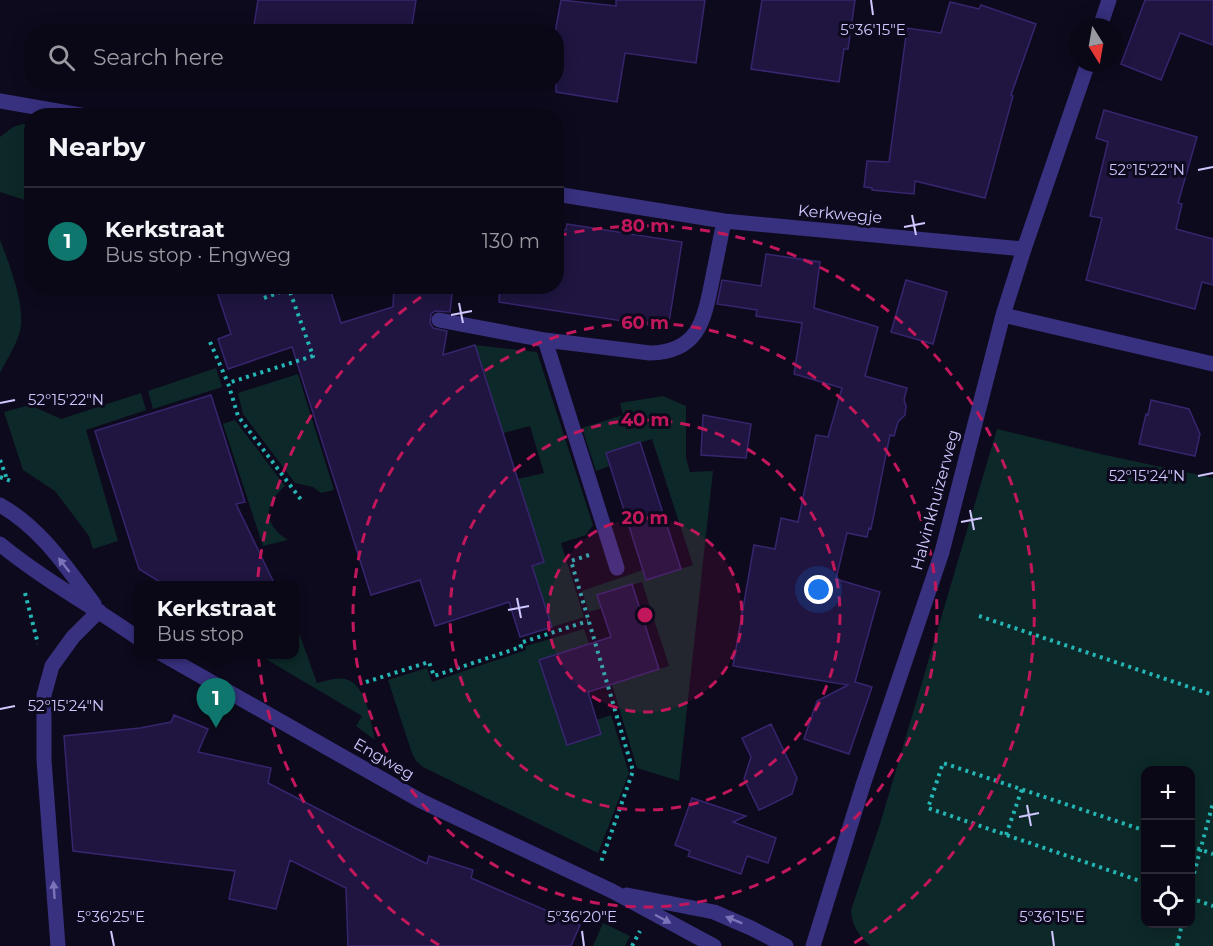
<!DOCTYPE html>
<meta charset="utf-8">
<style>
:root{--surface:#0a0816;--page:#13111f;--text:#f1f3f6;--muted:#999aa1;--line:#2a2935;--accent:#0f766e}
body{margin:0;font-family:Montserrat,sans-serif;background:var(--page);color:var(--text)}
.controls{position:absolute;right:18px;bottom:18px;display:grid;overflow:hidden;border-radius:12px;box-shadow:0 3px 15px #0003}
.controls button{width:54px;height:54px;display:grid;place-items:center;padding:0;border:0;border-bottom:2px solid var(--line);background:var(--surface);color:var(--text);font:30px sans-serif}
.compass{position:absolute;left:1069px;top:18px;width:54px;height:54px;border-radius:50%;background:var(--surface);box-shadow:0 3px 15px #0003;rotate:169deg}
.you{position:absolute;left:819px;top:590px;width:21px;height:21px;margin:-15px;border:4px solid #fff;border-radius:50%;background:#1a73e8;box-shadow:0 0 0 9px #1a73e833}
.badge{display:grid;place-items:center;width:39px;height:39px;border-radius:50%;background:var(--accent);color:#fff;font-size:20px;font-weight:700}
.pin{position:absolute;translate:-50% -50px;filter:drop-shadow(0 2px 3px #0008)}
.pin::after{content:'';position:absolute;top:32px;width:21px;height:18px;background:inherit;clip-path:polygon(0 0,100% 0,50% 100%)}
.popup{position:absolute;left:134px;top:581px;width:165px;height:78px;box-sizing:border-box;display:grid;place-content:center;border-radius:12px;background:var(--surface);filter:drop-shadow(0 2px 4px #0005);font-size:20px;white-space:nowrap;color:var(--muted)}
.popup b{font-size:22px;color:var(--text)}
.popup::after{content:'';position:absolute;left:50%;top:100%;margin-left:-12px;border:12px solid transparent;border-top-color:var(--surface)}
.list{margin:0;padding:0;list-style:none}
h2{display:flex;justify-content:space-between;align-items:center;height:78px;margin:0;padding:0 24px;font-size:26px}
h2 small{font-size:20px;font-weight:400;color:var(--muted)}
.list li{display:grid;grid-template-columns:39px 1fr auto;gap:18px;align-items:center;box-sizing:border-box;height:108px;padding:0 24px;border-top:2px solid var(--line)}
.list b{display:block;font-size:22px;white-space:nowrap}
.list p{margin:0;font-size:20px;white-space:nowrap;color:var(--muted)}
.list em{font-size:20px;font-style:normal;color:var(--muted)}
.icon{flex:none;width:33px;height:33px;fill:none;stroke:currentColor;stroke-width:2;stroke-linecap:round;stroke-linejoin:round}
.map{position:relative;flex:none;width:1213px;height:946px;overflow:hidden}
.search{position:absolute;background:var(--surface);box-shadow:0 3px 15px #0003;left:24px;top:24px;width:540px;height:66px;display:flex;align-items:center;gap:15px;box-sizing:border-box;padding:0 21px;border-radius:24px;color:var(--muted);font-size:22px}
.panel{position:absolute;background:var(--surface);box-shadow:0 3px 15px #0003;left:24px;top:108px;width:540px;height:186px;border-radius:24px}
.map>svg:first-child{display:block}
.green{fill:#0d2828;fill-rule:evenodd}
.building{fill:#1f1540;stroke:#37256e;stroke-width:1.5}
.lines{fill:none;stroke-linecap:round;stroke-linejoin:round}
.path{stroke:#24b6b4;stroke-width:4;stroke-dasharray:3 4.5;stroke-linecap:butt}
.minor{stroke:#383180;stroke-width:15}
.tertiary{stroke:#383180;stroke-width:15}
.oneway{fill:#7c74b9}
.ticks{fill:none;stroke:#d0c7ff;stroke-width:2}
.ring{fill:none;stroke:#c2185b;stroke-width:3;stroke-dasharray:10 8}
.labels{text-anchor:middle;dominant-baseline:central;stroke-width:6;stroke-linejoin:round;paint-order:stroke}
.street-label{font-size:16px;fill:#d0c7ff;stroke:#0e0a1e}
.ticks-label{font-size:15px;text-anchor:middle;fill:#d0c7ff;stroke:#0e0a1e;stroke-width:6;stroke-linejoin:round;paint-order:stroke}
.centre{fill:#c2185b;stroke:#0e0a1e;stroke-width:3}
.ring-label{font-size:18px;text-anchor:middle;font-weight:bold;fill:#c2185b;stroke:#0e0a1e;stroke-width:6;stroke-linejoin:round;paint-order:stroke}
</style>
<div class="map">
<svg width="1213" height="946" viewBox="0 0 1213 946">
<rect width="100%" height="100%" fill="#0e0a1e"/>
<path class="green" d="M23 124H31V202L0 192V137L13 127Z
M0 240C9 263 26 306 20 331 16 346 7 359 0 373Z
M475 345 537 352 593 525 586 535 561 543 584 617 552 627 538 584 523 570 544 562 518 479 544 473 530 426 503 433Z
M216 368 222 387 153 409 148 391Z
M298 374 334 490 321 493 313 487 295 483 243 414 238 393Z
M141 393 146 410 86 430 118 541 93 549 89 536 55 491 23 470 4 412 30 405 61 419Z
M663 396 686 406V458L690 472 713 471 679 781 637 768 608 671 626 680 669 666 642 582 598 595 602 608 589 612 582 591 643 570 646 580 693 565 652 439 606 453 609 466 596 471 582 428 623 415 620 403Z
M235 420 285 486C264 504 262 524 288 540L263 546 223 424Z
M997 429 1105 455 1213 478V946H871C860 938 851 924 851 910L880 824ZM1146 770H1190V924H1146Z
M294 619 317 683C325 681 336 677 345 679 367 684 370 721 375 740L356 726 362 716 259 655 294 654Z
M584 629 594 657 540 660 567 745 601 734 596 720 611 715 629 773 598 853 423 767 416 761 412 753 388 680 427 668 432 682 526 650V646Z
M603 923 630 936 625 946H593Z"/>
<path class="building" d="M258 0H416L411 32H253Z
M561 0 616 6V0H705L696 63 625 53 617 102 556 92V27Z
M762 0H855L848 49H844L839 82 751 69Z
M1145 0H1213V45L1180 33 1161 80 1121 64Z
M950 2 979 9 981 5 1036 24 1011 95 1013 96 985 198 915 181 914 194 872 190V188L864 187 867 161 889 162 907 28 941 33Z
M1104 110 1197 137 1178 203 1182 204 1176 229 1213 239V285L1202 282 1195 309 1086 280 1102 218 1090 216 1108 142 1096 138Z
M567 224 682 242 668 328 499 302 500 286H556V229L566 230Z
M766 254 820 262 814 308 878 327 865 376 907 388 904 400 906 406 905 415 898 422 894 436 890 435 871 529 869 528 867 537 847 533 836 579 880 592 855 682 872 687 849 754 804 739 817 701 848 685 733 666 754 545 775 549 781 518 798 522 816 435 828 437 842 388 794 374 802 323 756 316 757 310 717 304 722 280 761 286Z
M906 280 947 292 933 344 891 332Z
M215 286H329L341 323 393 307 394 286H453L450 312 435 311 431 314 430 323 433 328 447 331 443 355 475 345 544 562 532 566 552 627 520 637 509 602 435 626 420 580 371 595 292 347 228 369 218 339 231 334Z
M211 395 245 502 236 504 275 585H165L139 569 95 431Z
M1151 400 1189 409 1200 434 1195 456 1139 444 1146 414 1148 415Z
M703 415 751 424 746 458 701 455Z
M640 442 681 569 646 580 606 453Z
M632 584 659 669 588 692 601 734 567 745 539 660 611 637 597 595Z
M174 715 208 729 198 752 271 768 268 783 353 827 427 864 429 856 473 870 471 878 580 925 571 946H348L346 888 290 860 276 909 229 899 235 871 73 851 64 736 140 728 171 722Z
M771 724 797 778 792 794 759 810 744 779 751 757 742 738Z
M692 798 746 816 733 822 776 838 768 863 747 856 741 874 688 856 690 851 675 845Z"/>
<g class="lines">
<path class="path" d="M264 298 289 289 313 356 228 383 238 416 302 501
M210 342 228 383
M0 460 7 479
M0 477 11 481
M589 555 571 561 633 771 601 862
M25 593 38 644
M979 616 1213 695
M366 682 429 662 434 676 521 647 520 643 588 621
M1146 831 943 763 928 808 1146 883
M1006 835 1022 789
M1190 846 1213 854
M1190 888 1213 803
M1190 898 1213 906
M632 946 640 931
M1177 946 1182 924"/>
<path class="minor" d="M1100 27 1109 0
M0 101 86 116
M556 194 724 221 1024 249
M1003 315 1213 364
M439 320 545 340 650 353C698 352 704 321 712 281 716 261 720 241 724 221
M545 340 617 568
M58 946 44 760V695L52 666 73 637 99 611
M813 946 863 785 942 552 1003 315 1024 249 1088 63"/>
<path class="tertiary" d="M0 505C41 528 66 567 94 604
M0 544C44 580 92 606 138 638
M162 654 421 801 612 891 714 946
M627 895 714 912 751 928 786 946"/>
</g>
<defs><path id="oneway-solid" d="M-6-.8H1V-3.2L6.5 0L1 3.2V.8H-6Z" transform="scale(1.5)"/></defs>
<g class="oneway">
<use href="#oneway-solid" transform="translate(64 565) rotate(-128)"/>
<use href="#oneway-solid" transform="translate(54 890) rotate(-94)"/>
<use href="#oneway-solid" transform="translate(663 919) rotate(28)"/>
<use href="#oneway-solid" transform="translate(734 920) rotate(-158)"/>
</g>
<path class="ticks" d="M871 0 873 15M1198 170 1213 167M912 215 916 235M904 227 925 223M459 303 463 323M451 315 472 311M0 403 15 400M1198 476 1213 473M970 510 974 530M961 522 982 518M517 598 521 618M508 610 529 606M0 709 15 706M1027 805 1031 826M1019 817 1039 813M111 931 114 946M582 931 584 946M1052 931 1054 946"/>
<circle cx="645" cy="615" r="97" fill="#c2185b" fill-opacity=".12"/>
<g class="ring">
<circle cx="645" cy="615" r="97"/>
<circle cx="645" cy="615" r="195"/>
<circle cx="645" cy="615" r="292"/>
<path d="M439 945A389 389 0 0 1 436 287M557 236A389 389 0 0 1 851 945"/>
</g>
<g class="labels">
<g class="street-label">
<text transform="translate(840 214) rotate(5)">Kerkwegje</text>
<text transform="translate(935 500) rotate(-75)">Halvinkhuizerweg</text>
<text transform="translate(384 759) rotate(30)">Engweg</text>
</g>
</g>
<g class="ticks-label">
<text x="873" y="35">5°36'15"E</text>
<text x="1147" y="175">52°15'22"N</text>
<text x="66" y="405">52°15'22"N</text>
<text x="1147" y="481">52°15'24"N</text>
<text x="66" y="711">52°15'24"N</text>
<text x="111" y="922">5°36'25"E</text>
<text x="582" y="922">5°36'20"E</text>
<text x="1052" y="922">5°36'15"E</text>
</g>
<circle cx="645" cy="615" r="9" class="centre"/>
<g class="ring-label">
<text x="645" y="232">80 m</text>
<text x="645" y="329">60 m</text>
<text x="645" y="426">40 m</text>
<text x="645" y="524">20 m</text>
</g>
</svg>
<div class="controls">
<button>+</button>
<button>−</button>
<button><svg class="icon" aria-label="locate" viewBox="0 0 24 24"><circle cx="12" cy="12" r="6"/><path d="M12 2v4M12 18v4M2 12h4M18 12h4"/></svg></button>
</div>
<svg class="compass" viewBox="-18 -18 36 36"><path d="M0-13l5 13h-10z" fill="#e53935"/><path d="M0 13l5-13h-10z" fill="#999aa1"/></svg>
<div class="you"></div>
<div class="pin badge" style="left:216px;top:728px">1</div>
<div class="popup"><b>Kerkstraat</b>Bus stop</div>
<div class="search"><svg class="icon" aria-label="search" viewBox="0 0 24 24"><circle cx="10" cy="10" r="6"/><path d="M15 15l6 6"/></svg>Search here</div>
<section class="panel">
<h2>Nearby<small></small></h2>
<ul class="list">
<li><span class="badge">1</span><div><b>Kerkstraat</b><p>Bus stop · Engweg</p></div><em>130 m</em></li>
</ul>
</section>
</div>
